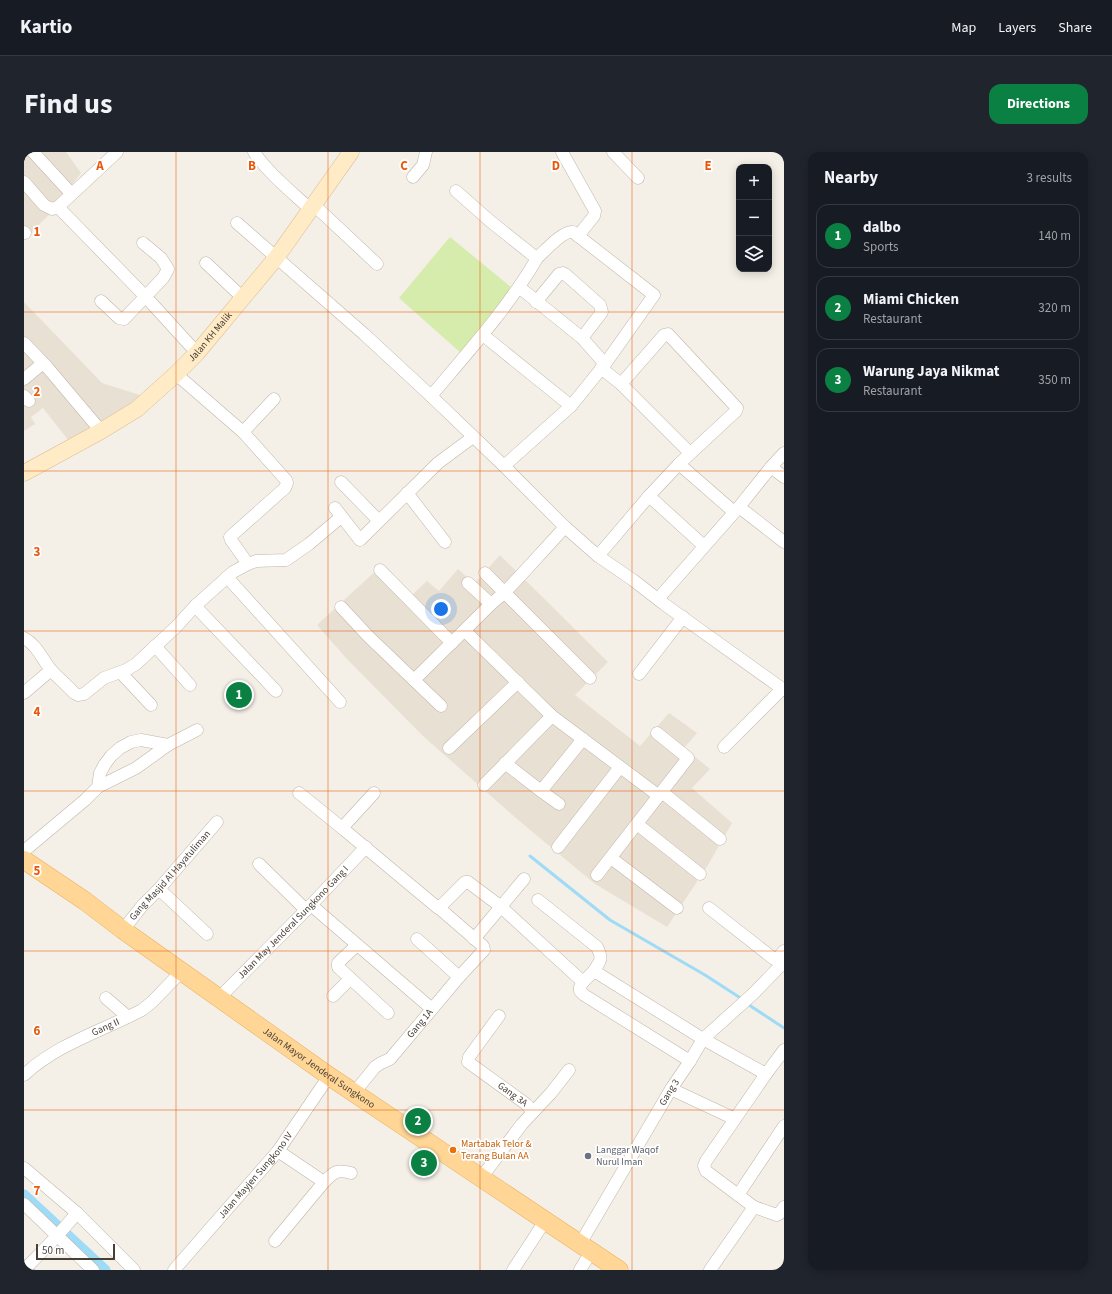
<!DOCTYPE html>
<meta charset="utf-8">
<style>
:root{--surface:#171b24;--page:#20242c;--text:#f1f3f6;--muted:#9ea1a6;--line:#363941;--accent:#0b8043}
body{margin:0;font-family:"Source Sans 3",sans-serif;background:var(--page);color:var(--text)}
.controls{position:absolute;right:12px;top:12px;display:grid;overflow:hidden;border-radius:8px;box-shadow:0 2px 10px #0003}
.controls button{width:36px;height:36px;display:grid;place-items:center;padding:0;border:0;border-bottom:1px solid var(--line);background:var(--surface);color:var(--text);font:20px sans-serif}
.scale{position:absolute;left:12px;bottom:10px;width:79px;box-sizing:border-box;padding-left:4px;border:2px solid #483f35;border-top:0;font-size:11px;line-height:14px;white-space:nowrap;color:#483f35;-webkit-text-stroke:3px #fff;paint-order:stroke}
.you{position:absolute;left:417px;top:457px;width:14px;height:14px;margin:-10px;border:3px solid #fff;border-radius:50%;background:#1a73e8;box-shadow:0 0 0 6px #1a73e833}
.badge{display:grid;place-items:center;width:26px;height:26px;border-radius:50%;background:var(--accent);color:#fff;font-size:13px;font-weight:700}
.pin{position:absolute;translate:-50% -50%;border:2px solid #fff;box-shadow:0 1px 4px #0006}
.list{margin:0;padding:0;list-style:none}
h2{display:flex;justify-content:space-between;align-items:center;height:52px;margin:0;padding:0 16px;font-size:17px}
h2 small{font-size:13px;font-weight:400;color:var(--muted)}
.list li{display:grid;grid-template-columns:26px 1fr auto;gap:12px;align-items:center;box-sizing:border-box;height:64px;margin:0 8px 8px;padding:0 8px;border:1px solid var(--line);border-radius:12px}
.list b{display:block;font-size:15px;white-space:nowrap}
.list p{margin:0;font-size:13px;white-space:nowrap;color:var(--muted)}
.list em{font-size:13px;font-style:normal;color:var(--muted)}
.icon{flex:none;width:22px;height:22px;fill:none;stroke:currentColor;stroke-width:2;stroke-linecap:round;stroke-linejoin:round}
.map{position:relative;flex:none;width:760px;height:1118px;overflow:hidden;border-radius:12px}
header{display:flex;align-items:center;gap:24px;box-sizing:border-box;height:56px;padding:0 20px;background:var(--surface);border-bottom:1px solid var(--line)}
header strong{font-size:19px}
nav{display:flex;gap:22px;margin-inline-start:auto;font-size:14px}
.intro{display:flex;align-items:center;justify-content:space-between;box-sizing:border-box;height:96px;padding:0 24px}
h1{margin:0;font-size:28px}
.button{padding:10px 18px;border-radius:12px;background:var(--accent);color:#fff;font-size:14px;font-weight:700}
main{display:flex;gap:24px;padding:0 24px}
aside{flex:1;background:var(--surface);border-radius:12px;box-shadow:0 2px 10px #0003}
.map>svg:first-child{display:block}
.residential{fill:#e9e0d4}
.green{fill:#d6ecac}
.lines{fill:none;stroke-linecap:round;stroke-linejoin:round}
.stream{stroke:#9edbf6;stroke-width:3}
.canal{stroke:#9edbf6;stroke-width:11}
.street-casing{stroke:#c1b6a8;stroke-width:13}
.secondary-casing{stroke:#dbc195;stroke-width:17}
.primary-casing{stroke:#ecb25d;stroke-width:19}
.street{stroke:#fff;stroke-width:12}
.secondary{stroke:#ffebc6;stroke-width:16}
.primary{stroke:#ffd695;stroke-width:18}
.grid{fill:none;stroke:#e8590c;stroke-width:1;stroke-opacity:0.55}
.food-dot{fill:#e8710a;stroke:#fff;stroke-width:1.5}
.worship-dot{fill:#6b7280;stroke:#fff;stroke-width:1.5}
.labels{text-anchor:middle;dominant-baseline:central;stroke-width:3.5;stroke-linejoin:round;paint-order:stroke}
.street-label{font-size:10px;fill:#483f35;stroke:#fff}
.food-label{font-size:10px;fill:#c56008;stroke:#fff;text-anchor:start}
.worship-label{font-size:10px;fill:#5b616d;stroke:#fff;text-anchor:start}
.grid-label{font-size:13px;text-anchor:middle;font-weight:bold;fill:#e8590c;stroke:#fff;stroke-width:3.5;stroke-linejoin:round;paint-order:stroke}
</style>
<header>
<strong>Kartio</strong>
<nav><a>Map</a><a>Layers</a><a>Share</a></nav>
</header>
<div class="intro"><h1>Find us</h1><a class="button">Directions</a></div>
<main>
<div class="map">
<svg width="760" height="1118" viewBox="0 0 760 1118">
<rect width="100%" height="100%" fill="#f4efe7"/>
<path class="residential" d="M0 0H42L57 21 25 63 0 87Z
M0 150 78 231 119 244 45 289 19 256 7 265 11 272 0 279Z
M476 403 584 510 551 543 616 594 645 561 673 581 660 596 686 617 668 636 708 671 684 713 643 775 571 732 493 667 399 584 323 507 293 473 357 414 386 445 403 429 415 439 434 417 450 432Z"/>
<path class="green" d="M426 85 488 136 437 201 375 146Z"/>
<g class="lines">
<path class="stream" d="M506 704 586 768 681 823 718 847
M722 851 760 876"/>
<path class="canal" d="M0 1043 81 1118"/>
<defs>
<g id="street">
<path d="M9 0 44 38"/>
<path d="M230 0C243 20 269 41 287 58"/>
<path d="M538 0 571 59 570 64 554 84"/>
<path d="M589 0 614 26"/>
<path d="M389 25 399 13 402 0"/>
<path d="M0 30 20 53 28 57 34 55 93 0"/>
<path d="M290 53 353 112"/>
<path d="M34 55 121 144 173 201"/>
<path d="M213 71 340 182 407 244 480 314 541 375 574 404 609 428 640 452 760 538"/>
<path d="M0 80 1 81"/>
<path d="M512 107C520 100 539 78 549 80L630 143 581 212"/>
<path d="M182 111 219 146"/>
<path d="M77 149 95 166 100 167 139 126 144 117 137 106 119 91"/>
<path d="M512 150 535 122 539 121 541 122 576 153 578 160 558 186"/>
<path d="M459 183 547 254"/>
<path d="M0 191 23 215 77 279"/>
<path d="M577 216 597 232 666 301"/>
<path d="M152 222 219 280 262 328 263 331 261 336 206 385 207 388 224 412"/>
<path d="M0 227 19 211"/>
<path d="M0 244 5 249"/>
<path d="M407 244C444 200 483 157 512 108L511 105 466 69 432 39"/>
<path d="M219 280 250 247"/>
<path d="M655 312 710 360"/>
<path d="M480 314 547 254 581 212 558 186 495 135"/>
<path d="M747 315 760 325"/>
<path d="M317 330 355 369"/>
<path d="M383 341 421 390"/>
<path d="M625 344 680 394"/>
<path d="M715 355 760 390"/>
<path d="M311 356 336 388 414 311 449 285"/>
<path d="M574 404 625 344 655 312 712 259 713 256 644 182 640 183 597 232"/>
<path d="M356 418 428 491"/>
<path d="M461 421 566 526"/>
<path d="M203 425 316 550"/>
<path d="M444 431 467 452"/>
<path d="M634 447 715 355 747 315 760 301"/>
<path d="M171 454 252 539"/>
<path d="M317 455 344 484 417 554"/>
<path d="M441 479 528 564 635 644"/>
<path d="M0 486C13 493 18 507 27 518 34 526 43 533 50 541L54 543 60 542 80 526 102 518 112 512 152 475 171 454 209 420 224 412 232 409 262 408 285 392 317 365"/>
<path d="M131 494 166 533"/>
<path d="M97 521 127 553"/>
<path d="M615 522 659 465"/>
<path d="M390 528 467 452 480 441 498 422 541 375"/>
<path d="M0 541 27 518"/>
<path d="M700 595 758 537"/>
<path d="M425 596 494 530"/>
<path d="M481 611 517 639 559 587"/>
<path d="M460 633 528 564"/>
<path d="M74 635 112 616 144 593"/>
<path d="M517 639 535 652"/>
<path d="M638 640 696 687"/>
<path d="M275 641 318 676"/>
<path d="M350 641 318 676 414 756H415L441 730H444L476 754 559 830 556 835V839L560 843 666 909"/>
<path d="M613 672 676 722"/>
<path d="M534 695 596 615"/>
<path d="M0 699 61 648 74 635 76 621 81 612 87 604 96 596 107 590 117 588 144 593 173 578"/>
<path d="M587 706 653 756"/>
<path d="M235 712 282 758"/>
<path d="M573 723 664 606 633 581"/>
<path d="M135 737 183 782"/>
<path d="M514 748 573 795C579 808 577 807 570 819"/>
<path d="M287 753 408 857"/>
<path d="M685 756 750 807 752 808 760 799"/>
<path id="s1" d="M99 778 118 754 135 737 193 670"/>
<path d="M393 787 435 825"/>
<path d="M450 787 500 727"/>
<path d="M333 793 314 811V815L364 861"/>
<path d="M559 830 570 819 679 887 742 922"/>
<path d="M309 844 326 827"/>
<path d="M82 846 104 865"/>
<path id="s2" d="M195 846 287 753 342 695"/>
<path id="s3" d="M475 864 445 905 444 910 502 952 509 960"/>
<path id="s4" d="M0 923C33 892 78 879 118 858L128 850 157 820"/>
<path d="M647 937 711 967"/>
<path id="s5" d="M330 941 351 915 357 911 366 907 435 825 460 798 459 794 415 756"/>
<path d="M0 1016 53 1061 110 1118"/>
<path d="M457 1026 498 972 527 941 545 918"/>
<path d="M300 1030C310 1020 312 1017 327 1021"/>
<path d="M714 1043 682 1019 680 1014 682 1009 742 922 760 898"/>
<path d="M0 1052 69 1118"/>
<path d="M730 1055 753 1063 755 1062 760 1055"/>
<path d="M251 1089 300 1030 254 999"/>
<path id="s6" d="M556 1092 647 937 666 909 679 887 730 841 760 810"/>
<path d="M0 1118 33 1084 53 1061"/>
<path id="s7" d="M150 1118 254 999 305 924"/>
<path d="M489 1118 521 1069"/>
<path d="M556 1118 567 1100"/>
<path d="M686 1118 730 1055 714 1043 760 974"/>
</g>
<g id="secondary">
<path id="s8" d="M0 321 77 279 113 257 152 222 173 201 252 106 327 0"/>
</g>
<g id="primary">
<path id="s9" d="M0 708 61 749 99 778 305 924 595 1118"/>
</g>
</defs>
<use href="#street" class="street-casing"/>
<use href="#secondary" class="secondary-casing"/>
<use href="#primary" class="primary-casing"/>
<use href="#street" class="street"/>
<use href="#secondary" class="secondary"/>
<use href="#primary" class="primary"/>
</g>
<path class="grid" d="M152 0V1118M304 0V1118M456 0V1118M608 0V1118M0 160H760M0 319H760M0 479H760M0 639H760M0 799H760M0 958H760"/>
<circle class="food-dot" cx="429" cy="998" r="4"/>
<circle class="worship-dot" cx="564" cy="1004" r="4"/>
<g class="labels">
<g class="street-label">
<text stroke="none"><textPath href="#s8" startOffset="233">Jalan KH Malik</textPath></text>
<text stroke="none"><textPath href="#s1" startOffset="72">Gang Masjid Al Hayatuliman</textPath></text>
<text stroke="none"><textPath href="#s2" startOffset="106">Jalan May Jenderal Sungkono Gang I</textPath></text>
<text stroke="none"><textPath href="#s5" startOffset="97">Gang 1A</textPath></text>
<text stroke="none"><textPath href="#s4" startOffset="95">Gang II</textPath></text>
<text stroke="none"><textPath href="#s9" startOffset="361">Jalan Mayor Jenderal Sungkono</textPath></text>
<text stroke="none"><textPath href="#s6" startOffset="176">Gang 3</textPath></text>
<text stroke="none"><textPath href="#s3" startOffset="111">Gang 3A</textPath></text>
<text stroke="none"><textPath href="#s7" startOffset="125">Jalan Mayjen Sungkono IV</textPath></text>
</g>
<g class="food-label">
<text x="437" y="992">Martabak Telor &amp;<tspan x="437" dy="12">Terang Bulan AA</tspan></text>
</g>
<g class="worship-label">
<text x="572" y="998">Langgar Waqof<tspan x="572" dy="12">Nurul Iman</tspan></text>
</g>
</g>
<g class="grid-label">
<text x="76" y="18">A</text>
<text x="228" y="18">B</text>
<text x="380" y="18">C</text>
<text x="532" y="18">D</text>
<text x="684" y="18">E</text>
<text x="13" y="84">1</text>
<text x="13" y="244">2</text>
<text x="13" y="404">3</text>
<text x="13" y="564">4</text>
<text x="13" y="723">5</text>
<text x="13" y="883">6</text>
<text x="13" y="1043">7</text>
</g>
</svg>
<div class="controls">
<button>+</button>
<button>−</button>
<button><svg class="icon" aria-label="layers" viewBox="0 0 24 24"><path d="M12 4l9 5-9 5-9-5zM3 14l9 5 9-5"/></svg></button>
</div>
<div class="scale">50 m</div>
<div class="you"></div>
<div class="pin badge" style="left:215px;top:543px">1</div>
<div class="pin badge" style="left:394px;top:969px">2</div>
<div class="pin badge" style="left:400px;top:1011px">3</div>
</div>
<aside>
<h2>Nearby<small>3 results</small></h2>
<ul class="list">
<li><span class="badge">1</span><div><b>dalbo</b><p>Sports</p></div><em>140 m</em></li>
<li><span class="badge">2</span><div><b>Miami Chicken</b><p>Restaurant</p></div><em>320 m</em></li>
<li><span class="badge">3</span><div><b>Warung Jaya Nikmat</b><p>Restaurant</p></div><em>350 m</em></li>
</ul>
</aside>
</main>
